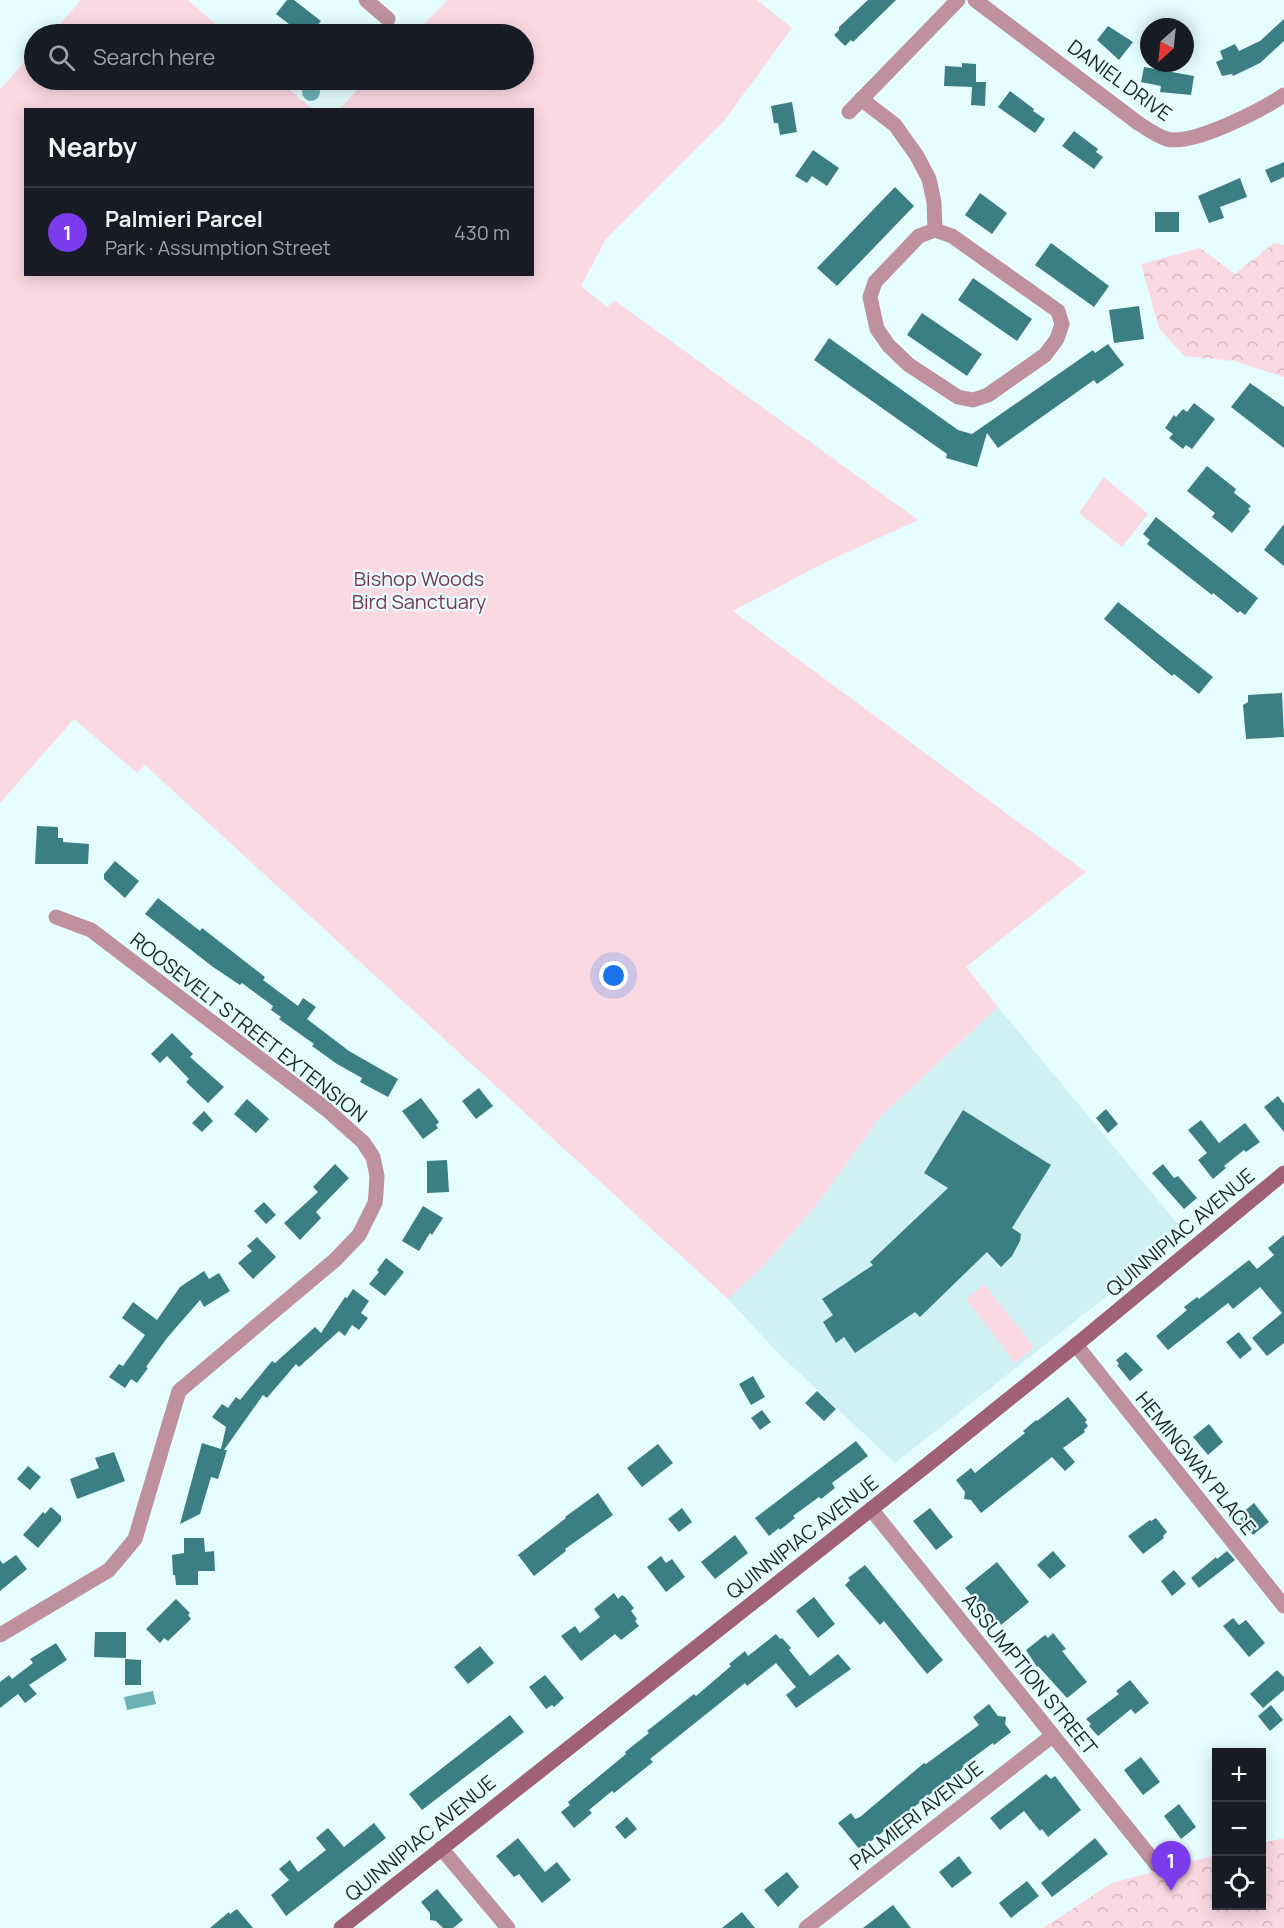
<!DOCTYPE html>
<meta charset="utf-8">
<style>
:root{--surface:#171b24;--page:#242831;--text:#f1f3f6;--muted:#9ea1a6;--line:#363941;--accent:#7c3aed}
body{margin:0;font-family:Manrope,sans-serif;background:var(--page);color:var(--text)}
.controls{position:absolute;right:18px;bottom:18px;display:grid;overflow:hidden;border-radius:0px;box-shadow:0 3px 15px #0003}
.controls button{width:54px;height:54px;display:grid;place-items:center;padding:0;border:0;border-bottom:2px solid var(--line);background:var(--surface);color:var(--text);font:30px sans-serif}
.compass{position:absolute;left:1140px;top:18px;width:54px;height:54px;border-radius:50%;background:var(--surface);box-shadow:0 3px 15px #0003;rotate:207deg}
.you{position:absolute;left:614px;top:976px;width:21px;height:21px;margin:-15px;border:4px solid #fff;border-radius:50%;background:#1a73e8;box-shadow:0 0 0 9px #1a73e833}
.badge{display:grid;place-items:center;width:39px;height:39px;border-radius:50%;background:var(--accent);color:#fff;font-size:20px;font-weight:700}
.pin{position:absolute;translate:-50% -50px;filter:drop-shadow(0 2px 3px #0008)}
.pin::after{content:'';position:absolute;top:32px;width:21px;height:18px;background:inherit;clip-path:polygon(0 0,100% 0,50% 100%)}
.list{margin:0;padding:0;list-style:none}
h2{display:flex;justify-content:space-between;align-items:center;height:78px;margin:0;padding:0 24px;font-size:26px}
h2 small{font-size:20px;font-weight:400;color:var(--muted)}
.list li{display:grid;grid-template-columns:39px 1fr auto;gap:18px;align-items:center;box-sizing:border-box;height:90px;padding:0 24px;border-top:2px solid var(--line)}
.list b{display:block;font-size:22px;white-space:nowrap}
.list p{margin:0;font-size:20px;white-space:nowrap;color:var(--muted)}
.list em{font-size:20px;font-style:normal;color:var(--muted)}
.icon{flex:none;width:33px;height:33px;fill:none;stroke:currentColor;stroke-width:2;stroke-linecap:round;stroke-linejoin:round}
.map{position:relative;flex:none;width:1284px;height:1928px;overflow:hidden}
.search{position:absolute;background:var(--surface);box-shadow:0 3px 15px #0003;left:24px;top:24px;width:510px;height:66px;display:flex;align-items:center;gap:15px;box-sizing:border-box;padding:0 21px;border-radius:33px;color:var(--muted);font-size:22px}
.panel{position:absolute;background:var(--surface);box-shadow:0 3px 15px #0003;left:24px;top:108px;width:510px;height:168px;border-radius:0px}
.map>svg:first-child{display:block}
.built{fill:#d0f1f4}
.green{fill:#fbd9e3}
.forest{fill:url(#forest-crowns)}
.water{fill:#6db1b6}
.building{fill:#3b7f84}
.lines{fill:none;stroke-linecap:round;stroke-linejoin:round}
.street{stroke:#bf919f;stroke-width:15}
.secondary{stroke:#a06075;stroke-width:15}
.labels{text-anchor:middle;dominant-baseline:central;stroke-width:4.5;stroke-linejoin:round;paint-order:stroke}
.street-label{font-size:20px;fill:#1d2626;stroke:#e5fdfe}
.park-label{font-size:20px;fill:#7a3750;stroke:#e5fdfe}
</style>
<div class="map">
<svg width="1284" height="1928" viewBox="0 0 1284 1928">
<defs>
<pattern id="forest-crowns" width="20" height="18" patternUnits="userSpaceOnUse" patternTransform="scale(1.5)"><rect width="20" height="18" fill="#fbd9e3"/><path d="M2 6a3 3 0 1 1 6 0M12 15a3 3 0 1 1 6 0" fill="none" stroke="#d7bac3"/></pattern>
</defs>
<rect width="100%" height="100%" fill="#e5fdfe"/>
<path class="built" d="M998 1007 1186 1234 895 1463 775 1350 728 1299 762 1267 815 1207 880 1117Z"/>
<path class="green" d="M81 0H188L227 34H51Z
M448 0H757L792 28 724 121 606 239 581 286 607 307 614 300 918 520 824 563 733 611 1086 872 966 967 998 1007 880 1117 815 1207 762 1267 728 1299 145 765 137 773 74 719 0 803V89L34 52V80H278L312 109 26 110V274H532V110L340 109 366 80H524V34H414Z
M1104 477 1148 514 1122 547 1079 513Z
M984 1284 1034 1347 1015 1363 966 1299Z"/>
<path class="forest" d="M1274 243 1284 245V377L1234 361 1184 356 1159 328 1141 264 1200 248 1235 274Z
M1284 1838V1928H1043L1112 1883 1216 1855V1906H1262V1843Z"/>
<path class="water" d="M302 92a9 9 0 1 1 18 0a9 9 0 1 1-18 0Z
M153 1691 156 1704 127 1710 124 1697Z"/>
<path class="building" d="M287 0H294L321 21 311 34H302L276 14Z
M868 0H896L853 42 851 40 845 46 834 35 839 30V27Z
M1284 19V41L1260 63 1233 76 1232 74 1222 76 1216 62 1223 59 1220 51 1235 44 1239 51 1260 41Z
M1108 26 1133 42 1119 60 1097 40Z
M962 63 976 64V82H986L985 106 971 105 972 87 944 86 945 66 962 67Z
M1144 67 1194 76 1191 95 1160 92 1161 86 1141 82Z
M1010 91 1034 109 1033 111 1045 119 1035 133 998 107Z
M792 102 797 132 780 135 778 123H774L771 106Z
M1074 131 1098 149 1096 152 1103 157 1094 169 1062 146Z
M813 150 839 168 827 186 812 176 807 183 795 176Z
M1284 162V177L1271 183 1265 170Z
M1240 178 1247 197 1220 207 1224 218 1209 223 1198 196Z
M895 187 914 206 837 286 817 268Z
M980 193 1007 213 992 234 965 215Z
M1155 212H1179V232H1155Z
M1051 243 1109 286 1094 307 1035 265Z
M973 278 1032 319 1017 341 958 300Z
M1139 306 1144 339 1114 343 1109 310Z
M922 313 982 354 967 376 907 335Z
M829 338 958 430 972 434 1093 350 1095 353 1108 344 1124 365 1097 384 1094 380 998 448 987 433 977 467 946 458 947 454 814 360Z
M1250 383 1284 407V448L1231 407Z
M1194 403 1215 419 1192 449 1186 445 1183 449 1169 438 1173 434 1165 428 1174 415 1176 417 1183 409 1187 412Z
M1207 466 1236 489 1234 493 1251 506 1248 509 1250 511 1232 533 1212 517 1215 513 1187 491Z
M1156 517 1258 598 1245 615 1240 611 1238 613 1213 593 1212 595 1147 544 1150 540 1143 534Z
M1284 524V566L1264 550Z
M1118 602 1213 677 1199 694 1174 674 1172 676 1104 619Z
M1282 693 1284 737 1246 739 1243 705 1248 702V695Z
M37 826 58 827V838H63V842L89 844 88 864H35Z
M115 861 139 881 125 898 104 879V874Z
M158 898 200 931 202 928 265 977 263 980 298 1006 303 998 316 1007 307 1019 349 1051 398 1079 388 1097 360 1082 362 1078 337 1064 312 1046 314 1044 279 1019 281 1017 271 1010 273 1006 242 983 240 985 213 967 145 914Z
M172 1033 193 1054 190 1057 224 1087 208 1103 186 1082 189 1079 167 1056 160 1063 151 1054Z
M479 1088 493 1106 476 1119 462 1101Z
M1278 1096 1284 1104V1132L1264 1107Z
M421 1098 439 1122 436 1125 438 1128 423 1139 402 1111Z
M247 1099 269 1119 256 1133 234 1114Z
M1106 1109 1118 1124 1108 1133 1096 1118Z
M963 1110 1051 1165 1012 1228 1021 1234 1020 1241 1012 1256 1001 1267 987 1252 920 1317 915 1312 855 1353 844 1337 836 1343 823 1322 833 1315 822 1299 873 1265 870 1262 948 1188 924 1173Z
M204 1111 213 1121 202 1132 192 1123Z
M1201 1120 1219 1143 1245 1123 1260 1142 1246 1152 1244 1150 1224 1166 1226 1168 1213 1179 1198 1160 1207 1153 1188 1130Z
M447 1160 449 1192 427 1193V1161Z
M335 1164 349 1178 316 1212 321 1218 300 1240 284 1223 318 1192 313 1187Z
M1163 1164 1174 1178 1178 1176 1197 1198 1184 1209 1152 1173Z
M264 1202 276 1215 266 1224 254 1211Z
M423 1206 443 1218 432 1235 430 1233 419 1251 402 1241Z
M1284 1235V1343L1267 1356 1252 1338 1282 1313 1260 1287 1233 1309 1228 1303 1168 1350 1156 1336 1187 1310 1184 1307 1197 1297 1199 1299 1249 1260 1257 1269 1274 1255 1268 1248Z
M257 1237 276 1257 253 1279 238 1263 252 1251 247 1246Z
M386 1258 404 1272 385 1296 369 1284 379 1272 377 1270Z
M204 1271 209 1279 219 1273 230 1291 204 1307 200 1300 167 1338 146 1367 148 1368 137 1383 131 1379 125 1388 109 1377 119 1364 123 1366 145 1335 122 1318 133 1302 157 1320 180 1287Z
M353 1289 369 1301 361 1313 368 1318 359 1330 352 1325 345 1336 339 1331 299 1367 296 1364 267 1398 263 1395 224 1450H227L218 1479 211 1477 200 1514 180 1524 202 1443 221 1449 226 1427 212 1417 222 1404 228 1408 236 1397 240 1400 272 1361 275 1363 315 1327 321 1333 345 1297 347 1298Z
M1239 1332 1252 1349 1240 1359 1226 1342Z
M1126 1352 1143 1370 1130 1381 1117 1365 1119 1364 1116 1360Z
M753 1376 765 1397 751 1405 739 1384Z
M817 1391 836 1409 824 1421 805 1403Z
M1068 1397 1087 1420 1085 1422 1088 1426 1084 1430 1085 1432 1063 1448 1075 1462 1065 1471 1052 1457 981 1513 971 1500 964 1499 965 1492 956 1480 971 1468 975 1473 1025 1433 1023 1431 1036 1420 1037 1421Z
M762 1410 771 1422 760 1430 751 1418Z
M1209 1424 1223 1442 1208 1455 1193 1437Z
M856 1441 868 1456 832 1483 835 1488 821 1499 819 1497 793 1516 795 1518 780 1530 779 1528 769 1536 755 1518Z
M658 1444 673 1463 642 1487 627 1468Z
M114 1452 125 1481 77 1499 70 1479 99 1468 95 1458Z
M28 1466 41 1477 30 1490 17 1479Z
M598 1493 613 1515 565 1549 566 1551 534 1576 518 1555 566 1518 565 1517Z
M1254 1503 1269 1522 1253 1535 1240 1519 1245 1515 1242 1513Z
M51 1507 61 1516V1521L38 1548 23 1535 43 1512 45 1514Z
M682 1508 692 1522 679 1532 668 1519Z
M930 1508 953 1537 936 1550 913 1521Z
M1156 1518 1167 1532 1163 1536 1164 1538 1143 1554 1128 1536 1150 1520 1151 1521Z
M735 1535 748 1553 715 1579 701 1562Z
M184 1538H204L205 1552 214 1551 215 1571H198V1585H176L175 1575H173L172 1555 184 1553Z
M1053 1551 1066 1566 1050 1579 1037 1565Z
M1227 1551 1235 1560 1199 1588 1191 1578 1216 1557 1217 1559Z
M16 1555 27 1569 0 1591V1560L3 1564Z
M661 1556 666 1563 672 1559 685 1577 666 1592 647 1567Z
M997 1562 1029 1602 1001 1625 997 1620 994 1623 965 1588Z
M865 1565 943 1660 927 1674 884 1621 880 1625 845 1585 850 1580 848 1578Z
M1174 1570 1186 1584 1172 1596 1161 1581Z
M614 1593 618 1599 622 1595 625 1597 634 1608 631 1611 637 1619 635 1621 639 1626 621 1640 615 1634 581 1661 561 1636 575 1626 580 1633 600 1617 594 1609Z
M814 1597 835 1624 818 1638 796 1611Z
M176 1599 190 1613 188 1615 191 1619 168 1641 164 1638 160 1643 146 1629Z
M1233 1618 1239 1625 1246 1620 1265 1643 1249 1657 1223 1626Z
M95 1632H126V1658L94 1657Z
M1053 1633 1066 1649 1062 1651 1087 1682 1067 1698 1038 1666 1037 1667 1026 1650 1045 1635 1048 1638Z
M776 1634 780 1639 782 1638 791 1648 789 1650 810 1676 838 1654 851 1669 796 1708 786 1695 796 1687 776 1663 747 1686 745 1683 650 1759 653 1762 614 1793 612 1791 589 1810 592 1813 574 1828 561 1812 570 1805 568 1802 626 1754 625 1752 649 1733 647 1731 694 1694 696 1696 731 1666 729 1664 745 1651 748 1656Z
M56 1643 67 1660 29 1685 37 1694 25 1703 18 1694 0 1708V1682L9 1675 12 1679 33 1663 30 1659Z
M480 1646 494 1663 468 1684 454 1667Z
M125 1659 141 1660V1685H125Z
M1277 1670 1284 1677V1690L1263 1708 1250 1694Z
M545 1675 564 1698 554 1707 552 1705 546 1709 529 1687Z
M1130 1680 1149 1703 1135 1714 1131 1709 1098 1736 1089 1726 1091 1724 1086 1719 1119 1694 1116 1691Z
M989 1704 998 1716 1006 1717 1005 1724 1011 1732 994 1745 993 1743 963 1765 965 1767 943 1784 860 1850 838 1823 851 1813 855 1819 860 1817 924 1763 926 1764 979 1725 973 1717Z
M1271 1705 1283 1720 1270 1731 1258 1716Z
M510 1715 524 1732 422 1810 409 1794Z
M1141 1757 1160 1782 1143 1795 1124 1770Z
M1046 1774 1051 1779 1055 1776 1081 1810 1048 1837 1042 1829 1040 1831 1024 1811 1000 1830 990 1818Z
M1179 1804 1196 1827 1181 1839 1164 1816Z
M627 1817 637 1829 625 1839 615 1827Z
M374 1823 386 1838 286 1916 271 1895 289 1880 279 1869 290 1860 298 1872 326 1850 316 1838 328 1828 344 1847Z
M518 1838 545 1872 557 1862 571 1880 542 1903 519 1874 514 1877 496 1856Z
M1095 1838 1108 1854 1052 1897 1041 1883Z
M959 1856 972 1873 952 1888 939 1872Z
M787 1872 799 1887 778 1907 764 1890Z
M1027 1881 1039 1896 1011 1918 999 1903Z
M437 1889 463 1920 453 1928H443L436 1921 430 1920V1913L421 1902Z
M893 1905 911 1928H863Z
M237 1909 253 1928H210L229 1912 230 1914Z
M742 1912 755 1928H722Z"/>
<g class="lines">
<path class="street" d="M366 0 388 19
M975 0 1138 123C1147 129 1157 136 1167 139 1192 146 1262 110 1284 95
M861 99 895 125 917 156 929 179 934 202 935 230 919 236 875 282 870 297 877 329 889 346 909 365 958 397 973 400 988 395 1045 355 1057 339 1062 324 1058 311 952 236 935 230
M849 112 958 0
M1076 1345 1284 1606
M871 1509 1157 1865
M0 1635 109 1570 135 1539 179 1391 335 1260 359 1235 375 1203 376 1193 377 1176 373 1157 363 1142 326 1109 91 930 56 917
M441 1848 508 1928
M806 1928 1052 1736"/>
<path class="secondary" d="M341 1928 927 1465 1076 1345 1284 1173"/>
</g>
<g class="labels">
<g class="street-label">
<text transform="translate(1120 80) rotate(36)">DANIEL DRIVE</text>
<text transform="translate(249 1027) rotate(38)">ROOSEVELT STREET EXTENSION</text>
<text transform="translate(1180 1232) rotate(-40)">QUINNIPIAC AVENUE</text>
<text transform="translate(1196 1463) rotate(51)">HEMINGWAY PLACE</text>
<text transform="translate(802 1537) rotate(-38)">QUINNIPIAC AVENUE</text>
<text transform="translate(1030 1674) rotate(51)">ASSUMPTION STREET</text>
<text transform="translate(916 1815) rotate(-38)">PALMIERI AVENUE</text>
<text transform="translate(420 1838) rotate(-39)">QUINNIPIAC AVENUE</text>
</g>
<g class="park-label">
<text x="419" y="578">Bishop Woods<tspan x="419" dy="23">Bird Sanctuary</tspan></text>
</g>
</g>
</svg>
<div class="controls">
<button>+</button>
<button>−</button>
<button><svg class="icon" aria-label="locate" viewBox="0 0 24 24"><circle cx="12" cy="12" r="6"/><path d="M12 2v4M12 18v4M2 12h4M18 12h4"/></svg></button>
</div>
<svg class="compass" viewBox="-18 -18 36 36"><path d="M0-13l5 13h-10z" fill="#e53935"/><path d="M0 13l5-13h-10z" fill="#9ea1a6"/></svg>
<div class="you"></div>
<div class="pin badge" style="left:1171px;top:1891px">1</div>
<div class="search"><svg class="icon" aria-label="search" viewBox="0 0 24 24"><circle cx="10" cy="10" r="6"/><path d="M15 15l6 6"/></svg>Search here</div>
<section class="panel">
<h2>Nearby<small></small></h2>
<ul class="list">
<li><span class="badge">1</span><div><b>Palmieri Parcel</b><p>Park · Assumption Street</p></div><em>430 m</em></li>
</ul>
</section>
</div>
